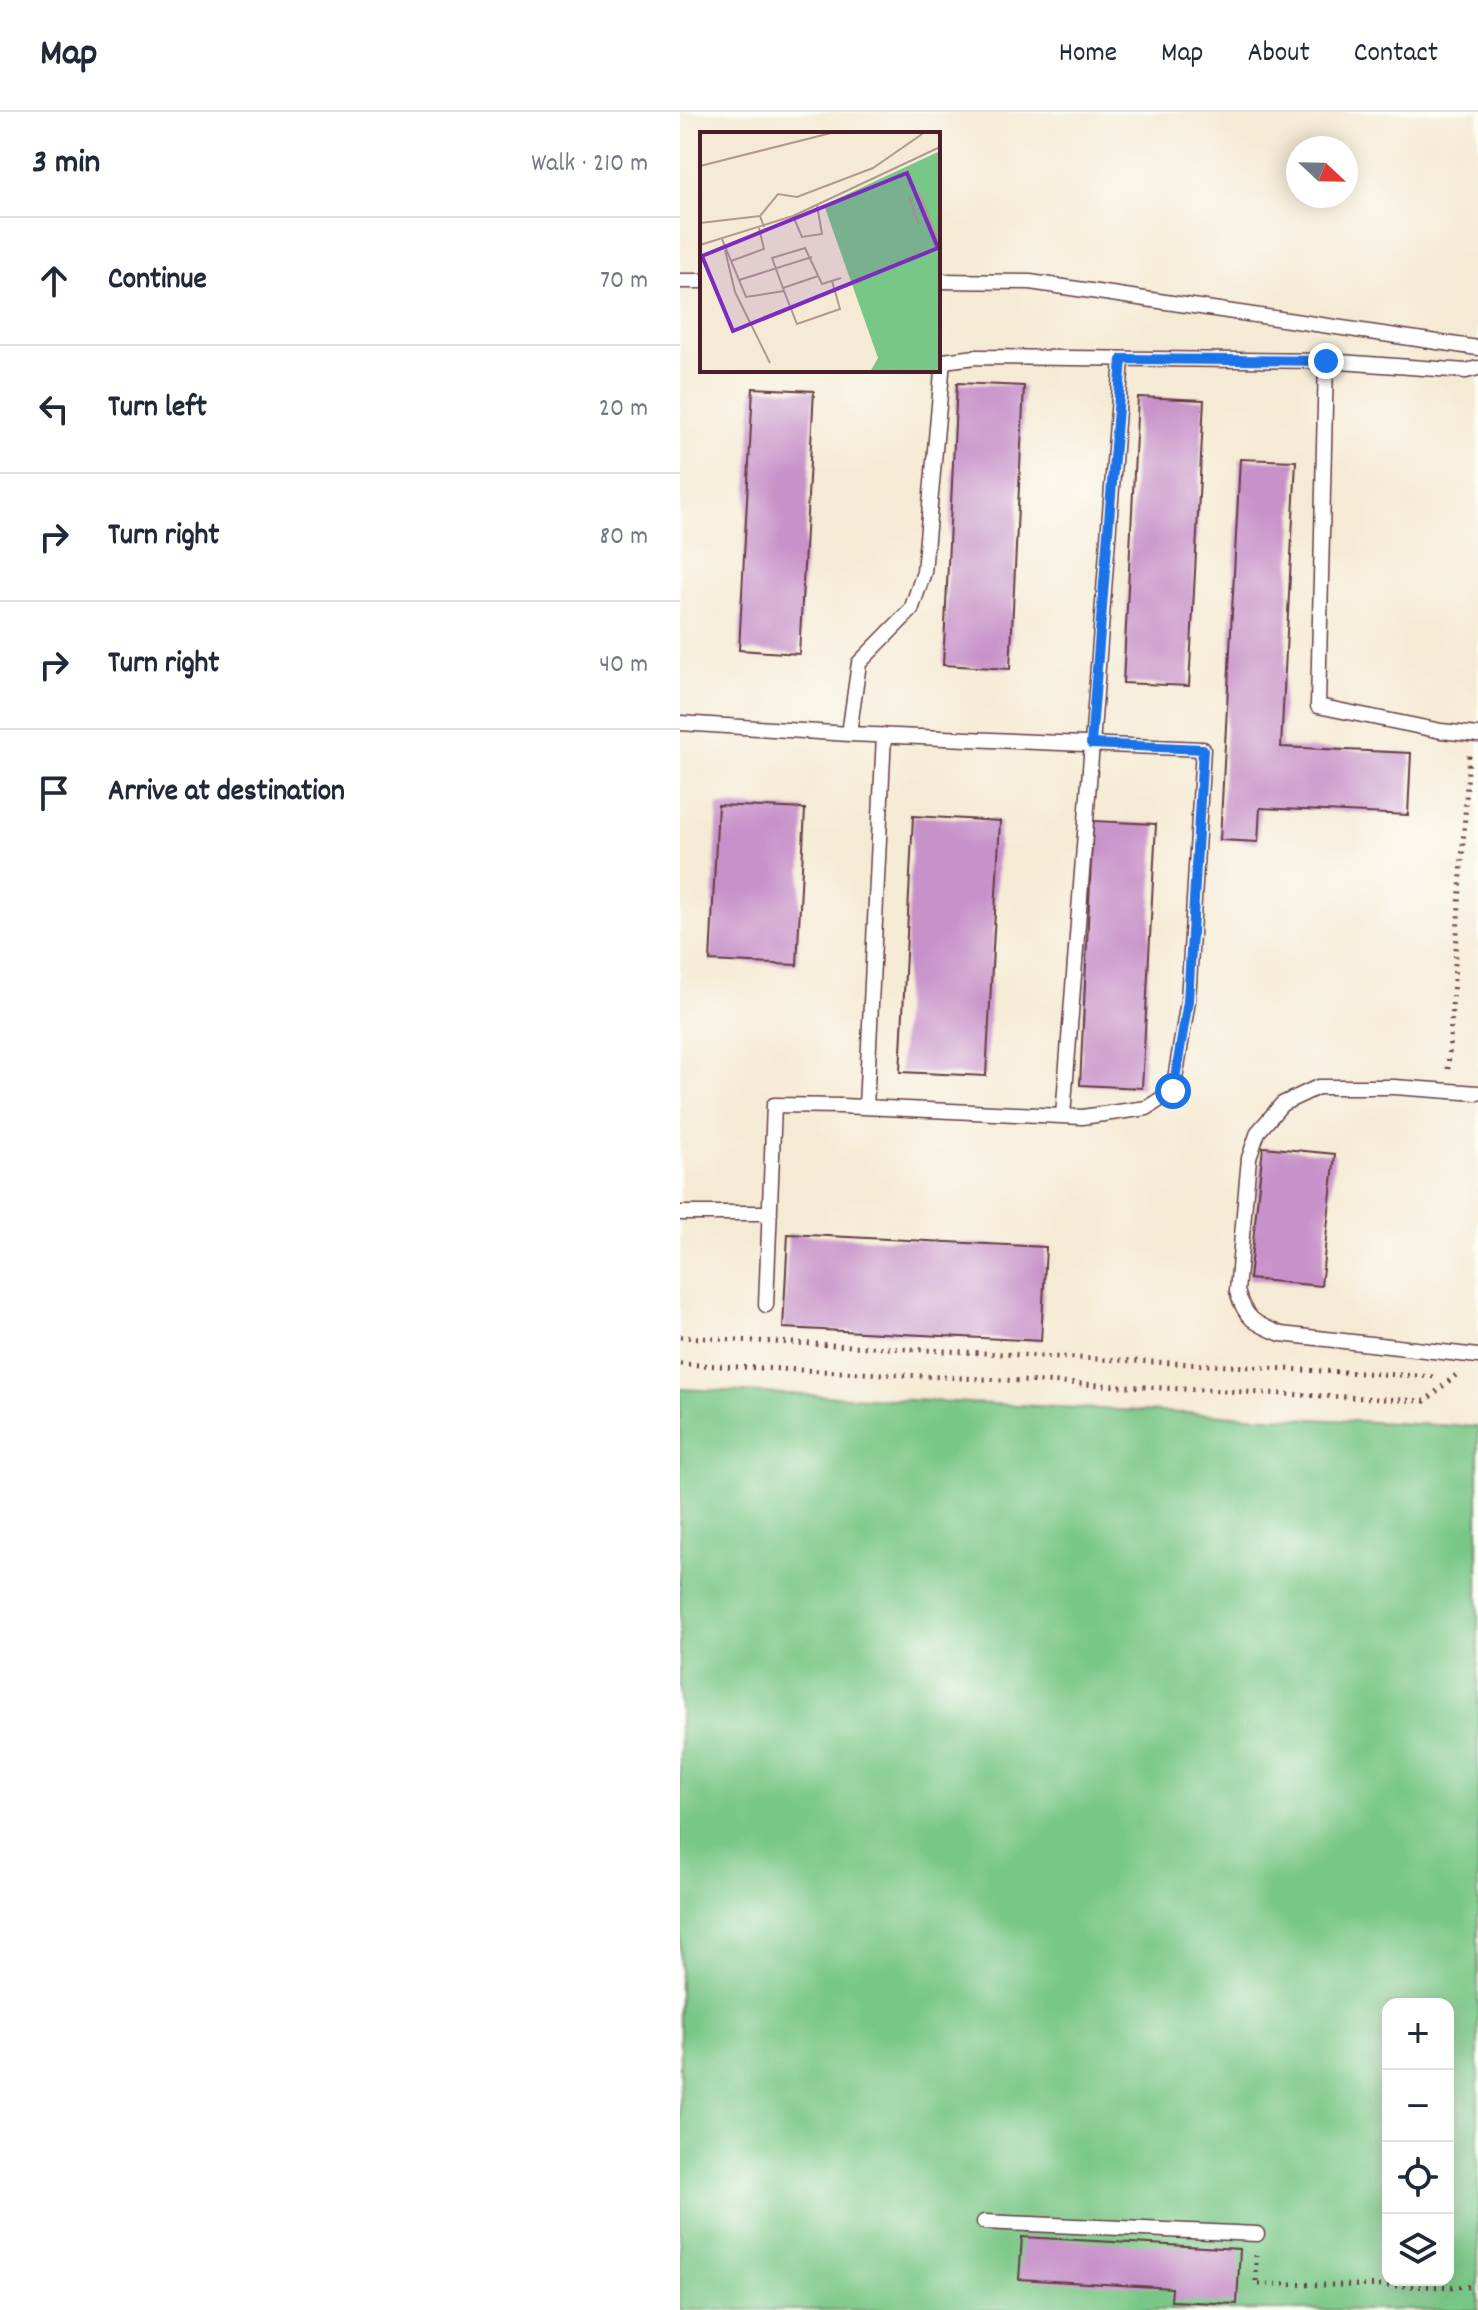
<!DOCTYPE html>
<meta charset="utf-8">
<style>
:root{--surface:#fff;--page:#f2f2f3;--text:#1f2937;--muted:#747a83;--line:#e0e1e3}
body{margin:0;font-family:Dekko,sans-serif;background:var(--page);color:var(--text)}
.controls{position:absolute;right:24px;bottom:24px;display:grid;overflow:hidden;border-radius:16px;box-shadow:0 4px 20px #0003}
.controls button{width:72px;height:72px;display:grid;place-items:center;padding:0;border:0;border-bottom:2px solid var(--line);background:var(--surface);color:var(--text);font:40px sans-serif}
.compass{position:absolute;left:606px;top:24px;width:72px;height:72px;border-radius:50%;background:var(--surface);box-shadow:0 4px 20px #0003;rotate:112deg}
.stop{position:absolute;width:24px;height:24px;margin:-18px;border:6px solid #1a73e8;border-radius:50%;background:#fff}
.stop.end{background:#1a73e8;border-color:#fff;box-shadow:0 2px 8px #0008}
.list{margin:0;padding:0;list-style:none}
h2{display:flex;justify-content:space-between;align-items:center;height:104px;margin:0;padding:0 32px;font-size:34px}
h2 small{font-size:26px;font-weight:400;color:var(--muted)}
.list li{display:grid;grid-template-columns:52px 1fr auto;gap:24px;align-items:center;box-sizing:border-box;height:128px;padding:0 32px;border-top:2px solid var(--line)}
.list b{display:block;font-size:30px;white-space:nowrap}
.list em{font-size:26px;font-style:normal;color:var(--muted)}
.icon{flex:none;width:44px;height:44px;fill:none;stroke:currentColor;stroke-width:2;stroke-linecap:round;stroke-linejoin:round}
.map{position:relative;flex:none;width:798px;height:2198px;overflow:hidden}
header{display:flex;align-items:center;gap:48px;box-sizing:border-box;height:112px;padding:0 40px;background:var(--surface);border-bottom:2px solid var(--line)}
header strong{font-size:38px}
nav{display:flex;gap:44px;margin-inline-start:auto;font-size:28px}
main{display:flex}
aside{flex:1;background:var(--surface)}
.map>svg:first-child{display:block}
.green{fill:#79c786;stroke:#627358;stroke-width:2;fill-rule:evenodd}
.building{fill:#c792c9}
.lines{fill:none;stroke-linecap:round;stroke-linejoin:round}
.lane-casing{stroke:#643d44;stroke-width:17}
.path{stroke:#643d44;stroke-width:5;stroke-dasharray:2 6;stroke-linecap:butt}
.lane{stroke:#fff;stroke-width:14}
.route{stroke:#1a73e8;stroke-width:10}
.inset-road{fill:none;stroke:#b19990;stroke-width:2}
.view{fill:#7b2cbf;fill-opacity:0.15;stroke:#7b2cbf;stroke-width:4}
.inset-edge{fill:none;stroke:#4a1f2b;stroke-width:4}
</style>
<header>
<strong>Map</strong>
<nav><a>Home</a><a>Map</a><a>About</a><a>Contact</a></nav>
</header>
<main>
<aside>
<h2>3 min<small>Walk · 210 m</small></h2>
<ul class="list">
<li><svg class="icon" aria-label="ahead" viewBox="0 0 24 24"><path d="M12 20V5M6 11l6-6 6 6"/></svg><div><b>Continue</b></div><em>70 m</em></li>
<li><svg class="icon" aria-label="left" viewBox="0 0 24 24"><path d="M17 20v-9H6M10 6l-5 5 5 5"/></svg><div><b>Turn left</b></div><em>20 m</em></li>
<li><svg class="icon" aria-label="right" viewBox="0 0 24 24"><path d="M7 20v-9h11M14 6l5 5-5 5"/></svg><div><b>Turn right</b></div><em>80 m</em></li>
<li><svg class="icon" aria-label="right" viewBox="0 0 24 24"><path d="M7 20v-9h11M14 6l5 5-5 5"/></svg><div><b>Turn right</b></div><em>40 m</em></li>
<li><svg class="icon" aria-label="arrive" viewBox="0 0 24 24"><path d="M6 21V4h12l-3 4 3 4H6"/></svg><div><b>Arrive at destination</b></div></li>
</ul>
</aside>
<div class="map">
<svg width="798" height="2198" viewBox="0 0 798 2198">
<rect width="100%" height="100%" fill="#fdfcf7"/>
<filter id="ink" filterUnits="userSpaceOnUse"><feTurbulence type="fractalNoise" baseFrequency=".0125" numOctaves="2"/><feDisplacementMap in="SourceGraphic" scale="16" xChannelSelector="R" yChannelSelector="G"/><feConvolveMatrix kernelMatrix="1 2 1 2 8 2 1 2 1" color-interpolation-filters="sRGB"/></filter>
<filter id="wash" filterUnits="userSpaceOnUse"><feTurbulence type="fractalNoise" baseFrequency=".006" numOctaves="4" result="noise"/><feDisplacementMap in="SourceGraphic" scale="32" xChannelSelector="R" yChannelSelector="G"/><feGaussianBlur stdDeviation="1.8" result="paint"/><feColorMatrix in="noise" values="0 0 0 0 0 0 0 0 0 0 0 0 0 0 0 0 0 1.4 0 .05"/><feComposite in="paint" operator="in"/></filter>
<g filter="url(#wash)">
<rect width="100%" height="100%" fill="#f5ead3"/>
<path class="green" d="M0 1277 798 1315V2198H0ZM708 1892H768V2168H708Z"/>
<g id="blocks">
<path class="building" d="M277 271 344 274 330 557 263 553Z
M73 276 134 279 119 542 59 538Z
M458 285 524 288 509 574 443 571Z
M560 347 616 349 601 635 731 641 728 703 580 696 578 730 540 728Z
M38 693 125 697 117 853 30 849Z
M233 704 320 709 306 964 220 960Z
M413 709 476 712 462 976 400 973Z
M583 1035 655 1042 641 1174 569 1167Z
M108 1122 366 1135 361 1229 103 1216Z
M342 2125 560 2137 557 2192 491 2189 492 2176 339 2167Z"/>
</g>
</g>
<g filter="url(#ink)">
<use href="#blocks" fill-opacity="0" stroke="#643d44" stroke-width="2"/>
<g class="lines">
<defs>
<path id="lane" d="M0 169H22
M258 169 350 170 798 236
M646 249 638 594 761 619 798 623
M0 611 169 622
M798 981 714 975H638L602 992 578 1020 569 1046 557 1179C565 1207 575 1212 601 1222L798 1244
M186 995 204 623
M383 1004 442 247
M0 1101H90
M86 1193 94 993 161 994 402 1005 467 996 493 979 508 889 523 637 169 622 179 551 231 498 244 460 263 249 296 245 646 249 786 259 798 256
M304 2110 577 2122"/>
</defs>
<use href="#lane" class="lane-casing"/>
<path class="path" d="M768 957 789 643
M0 1225 758 1265
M0 1252 745 1289 776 1263
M576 2143V2172L798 2175"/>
<use href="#lane" class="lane"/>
</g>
</g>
<g class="lines" filter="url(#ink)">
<path class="route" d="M493 979 508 889 523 637 411 632 442 247 646 249"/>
</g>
<g transform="translate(20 20)">
<rect width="240" height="240" fill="#f5ead3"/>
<path d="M240 19V240H170L178 226 124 73Z" fill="#79c786"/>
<path class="inset-road" d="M0 34 135 0M219 60 240 114M209 65 218 91M93 84 102 105 122 102 117 73M0 91 60 84M64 95 60 84 78 62 97 65 173 36 225 0M22 107 46 165 84 159 72 126 105 116 122 152 141 146M0 113 93 84 240 15M25 118 35 160 70 231M31 129 64 117 59 96M39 148 112 125M83 156 118 144M84 159 97 192 140 177 132 149"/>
<path class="view" d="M207 41 238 116 33 199 2 124Z"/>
<rect width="240" height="240" class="inset-edge"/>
</g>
</svg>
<div class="controls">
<button>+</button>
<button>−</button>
<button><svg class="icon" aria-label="locate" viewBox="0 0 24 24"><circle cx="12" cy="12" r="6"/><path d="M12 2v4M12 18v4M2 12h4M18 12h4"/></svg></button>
<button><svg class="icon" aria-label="layers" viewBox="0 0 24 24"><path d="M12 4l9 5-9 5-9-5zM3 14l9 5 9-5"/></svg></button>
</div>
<svg class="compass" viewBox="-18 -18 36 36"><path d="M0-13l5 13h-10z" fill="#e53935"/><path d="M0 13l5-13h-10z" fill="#747a83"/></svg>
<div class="stop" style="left:493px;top:979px"></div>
<div class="stop end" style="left:646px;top:249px"></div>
</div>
</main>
